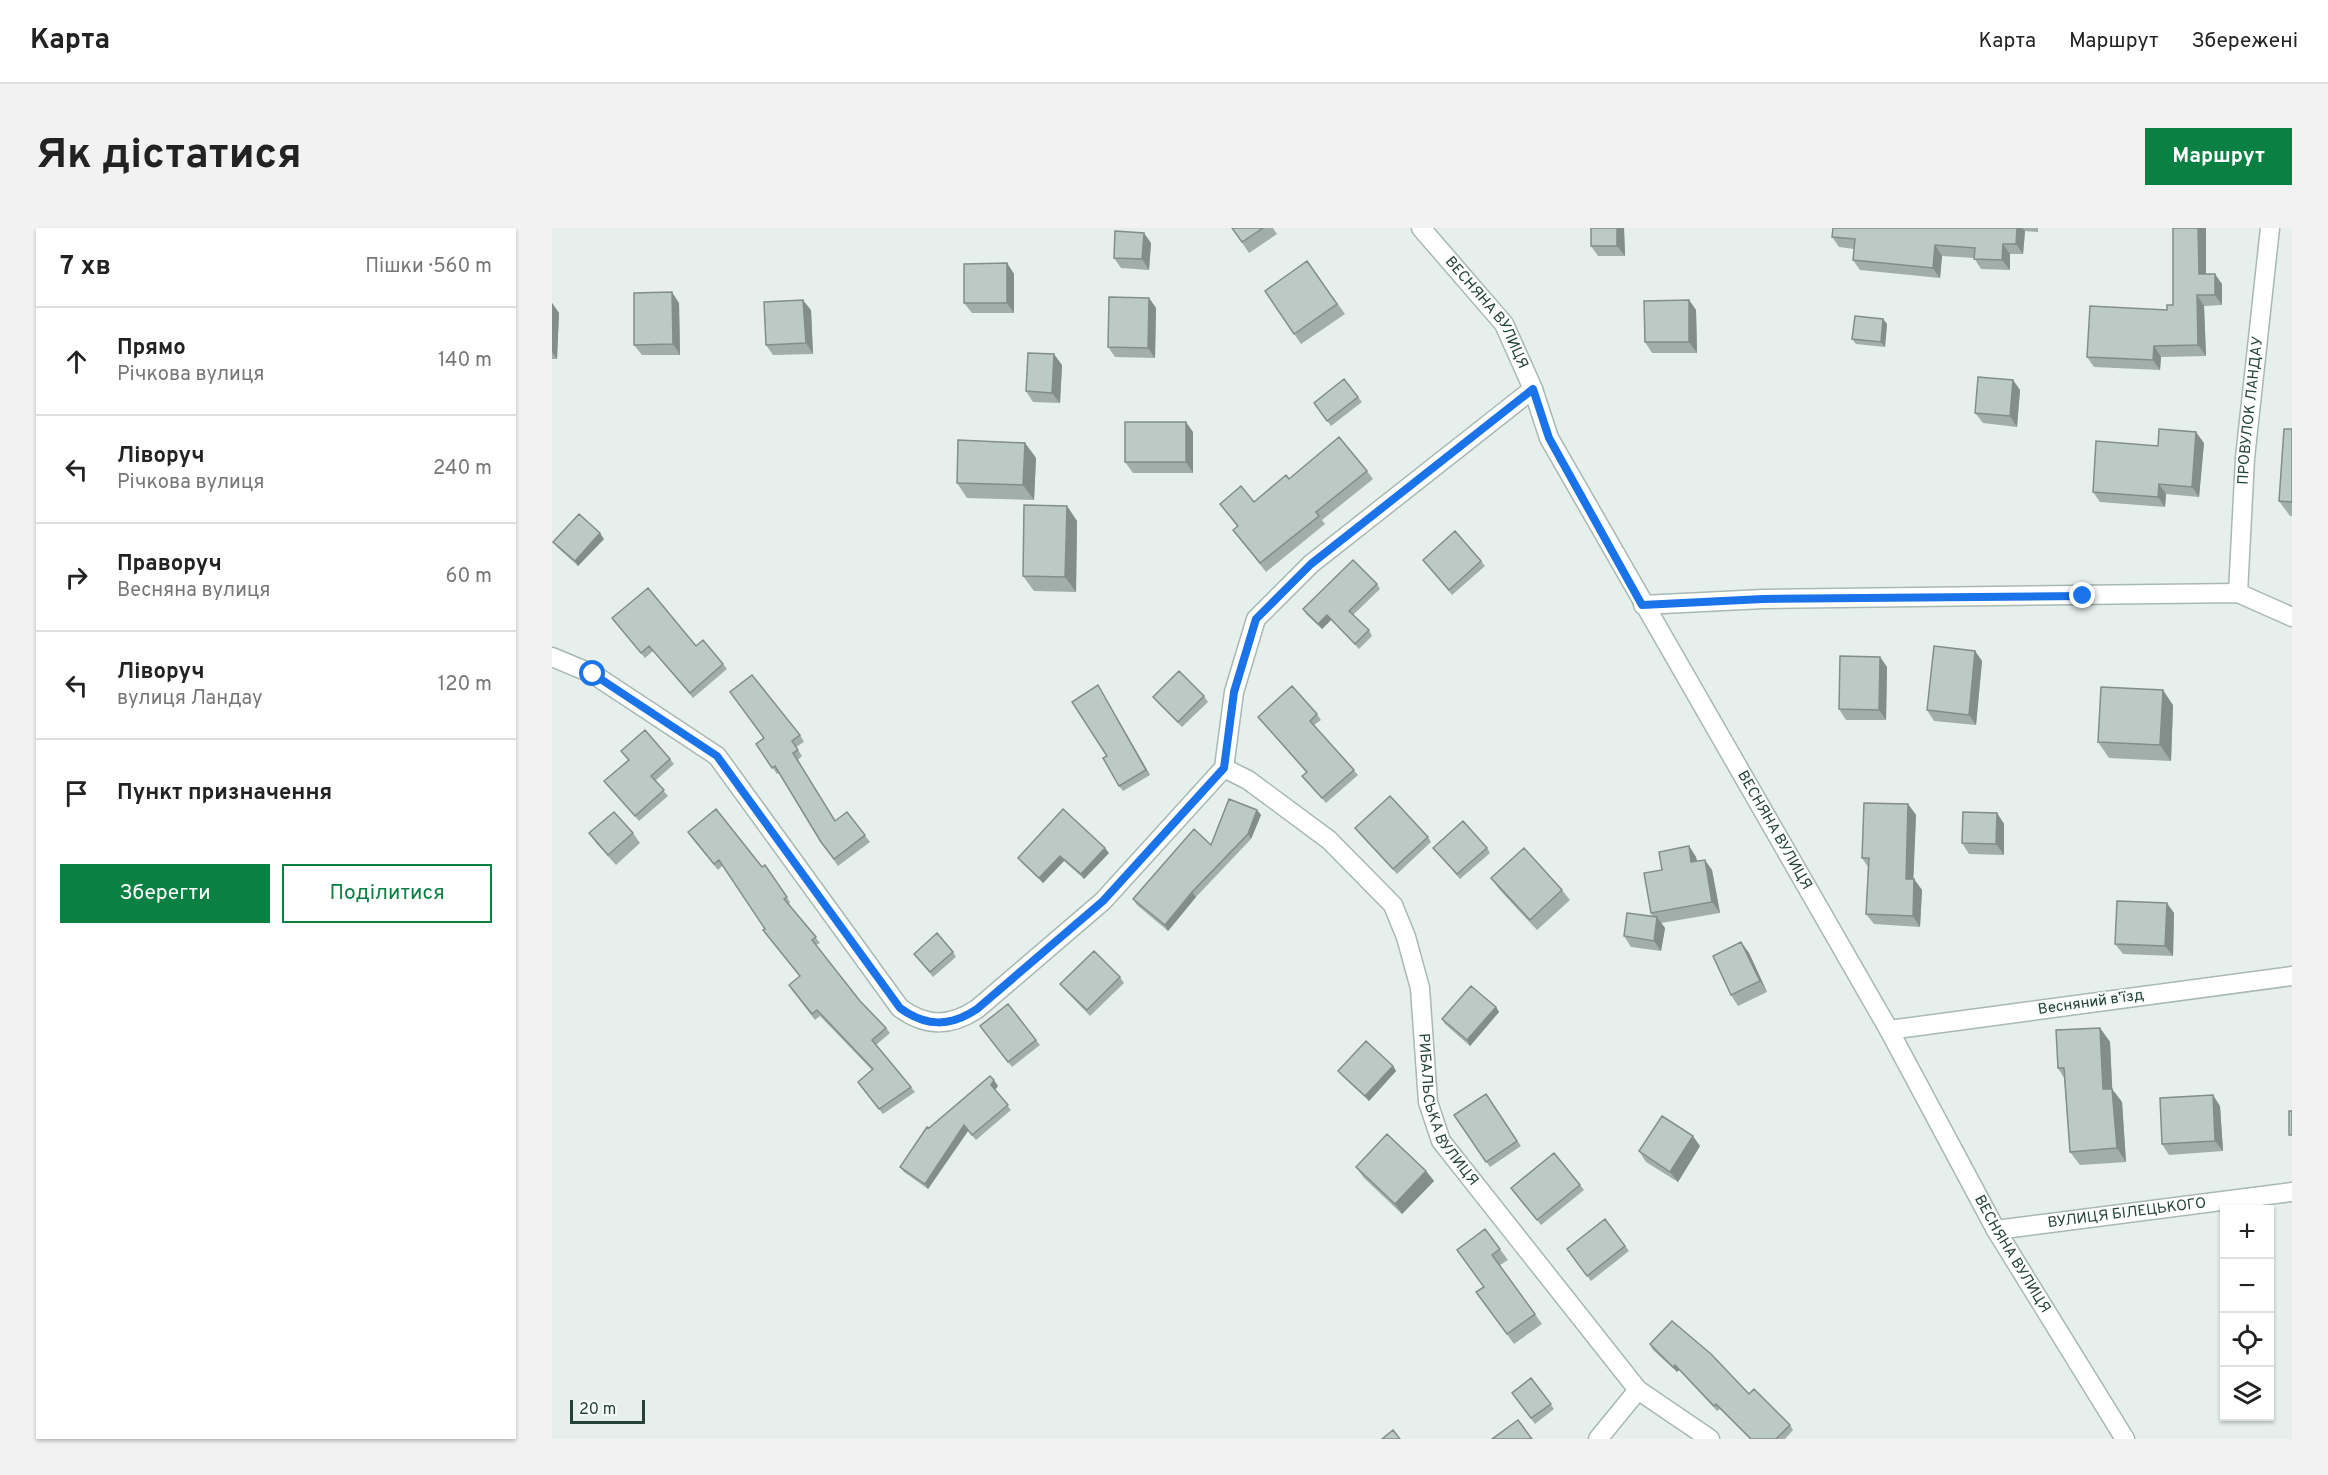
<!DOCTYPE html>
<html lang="uk">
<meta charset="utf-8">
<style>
:root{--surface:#fff;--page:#f2f2f2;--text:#222;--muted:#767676;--line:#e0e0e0;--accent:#0b8043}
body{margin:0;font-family:Overpass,sans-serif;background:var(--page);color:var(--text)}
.controls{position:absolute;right:18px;bottom:18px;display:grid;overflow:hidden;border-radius:0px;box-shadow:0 2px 4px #0004}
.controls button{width:54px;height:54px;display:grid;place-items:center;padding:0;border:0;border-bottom:2px solid var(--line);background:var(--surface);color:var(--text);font:30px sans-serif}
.scale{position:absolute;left:18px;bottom:15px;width:75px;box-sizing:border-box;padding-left:6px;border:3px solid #24423a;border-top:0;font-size:16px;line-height:21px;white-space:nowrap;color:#24423a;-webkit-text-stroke:4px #f7fbf9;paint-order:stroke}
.stop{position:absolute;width:18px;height:18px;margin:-14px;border:4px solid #1a73e8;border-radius:50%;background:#fff}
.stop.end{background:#1a73e8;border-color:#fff;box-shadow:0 2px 6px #0008}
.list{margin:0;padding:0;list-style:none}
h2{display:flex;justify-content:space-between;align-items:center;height:78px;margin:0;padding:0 24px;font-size:26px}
h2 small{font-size:20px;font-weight:400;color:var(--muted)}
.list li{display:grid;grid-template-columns:39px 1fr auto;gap:18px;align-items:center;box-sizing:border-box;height:108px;padding:0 24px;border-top:2px solid var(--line)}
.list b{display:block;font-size:22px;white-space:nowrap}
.list p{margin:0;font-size:20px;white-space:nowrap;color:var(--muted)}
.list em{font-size:20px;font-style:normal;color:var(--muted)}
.actions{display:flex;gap:12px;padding:18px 24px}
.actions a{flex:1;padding:14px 0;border:2px solid var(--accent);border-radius:0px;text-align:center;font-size:21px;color:var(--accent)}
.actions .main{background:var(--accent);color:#fff}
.icon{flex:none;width:33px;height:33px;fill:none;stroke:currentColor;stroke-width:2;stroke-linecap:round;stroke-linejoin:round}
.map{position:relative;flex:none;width:1740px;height:1211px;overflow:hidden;border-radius:0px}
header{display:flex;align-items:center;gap:36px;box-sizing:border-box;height:84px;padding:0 30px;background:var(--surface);border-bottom:2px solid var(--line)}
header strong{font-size:28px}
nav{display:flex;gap:33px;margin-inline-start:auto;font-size:21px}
.intro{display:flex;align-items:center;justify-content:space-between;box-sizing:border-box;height:144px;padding:0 36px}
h1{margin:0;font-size:42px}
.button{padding:15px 27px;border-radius:0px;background:var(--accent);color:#fff;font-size:21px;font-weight:700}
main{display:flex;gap:36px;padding:0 36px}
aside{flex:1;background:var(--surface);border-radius:0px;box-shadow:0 2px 4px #0004}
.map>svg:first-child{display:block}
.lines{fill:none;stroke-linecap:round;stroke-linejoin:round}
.minor-casing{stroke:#a8b8b2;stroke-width:21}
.minor{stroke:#fff;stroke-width:18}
.wall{fill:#a1aea9}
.shaded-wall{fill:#838d89}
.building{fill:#bbcac4;stroke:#838d89;stroke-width:1.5}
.route{stroke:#1a73e8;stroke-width:8}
.labels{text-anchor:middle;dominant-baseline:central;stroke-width:4.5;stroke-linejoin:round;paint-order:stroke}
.street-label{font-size:15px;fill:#24423a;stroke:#f7fbf9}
</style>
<header>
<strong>Карта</strong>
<nav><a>Карта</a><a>Маршрут</a><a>Збережені</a></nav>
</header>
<div class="intro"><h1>Як дістатися</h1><a class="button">Маршрут</a></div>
<main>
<aside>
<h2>7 хв<small>Пішки · 560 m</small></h2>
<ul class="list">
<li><svg class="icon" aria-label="ahead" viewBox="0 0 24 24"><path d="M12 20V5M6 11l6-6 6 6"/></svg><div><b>Прямо</b><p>Річкова вулиця</p></div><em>140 m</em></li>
<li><svg class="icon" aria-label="left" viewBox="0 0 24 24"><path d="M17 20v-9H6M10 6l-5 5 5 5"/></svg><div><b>Ліворуч</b><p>Річкова вулиця</p></div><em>240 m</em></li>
<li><svg class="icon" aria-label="right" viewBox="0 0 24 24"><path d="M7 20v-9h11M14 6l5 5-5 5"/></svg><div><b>Праворуч</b><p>Весняна вулиця</p></div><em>60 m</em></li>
<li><svg class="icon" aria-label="left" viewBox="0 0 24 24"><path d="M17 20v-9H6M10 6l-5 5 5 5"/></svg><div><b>Ліворуч</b><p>вулиця Ландау</p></div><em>120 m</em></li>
<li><svg class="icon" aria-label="arrive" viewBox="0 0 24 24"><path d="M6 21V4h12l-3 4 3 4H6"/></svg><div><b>Пункт призначення</b></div></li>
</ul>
<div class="actions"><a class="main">Зберегти</a><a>Поділитися</a></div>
</aside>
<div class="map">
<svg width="1740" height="1211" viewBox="0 0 1740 1211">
<rect width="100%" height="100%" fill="#e6efeb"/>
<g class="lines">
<defs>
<g id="minor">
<path id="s1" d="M869 0 952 96 981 161 997 210 1337 802 1444 1002 1573 1211"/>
<path id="s2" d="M1686 365 1693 230 1718 0"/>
<path d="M1091 377 1211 371 1686 365 1740 389"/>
<path d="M0 429 41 446 165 528 348 780C374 799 398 799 425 781L551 673 672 540 682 464 704 391 759 336 981 161"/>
<path id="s3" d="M672 540 696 552 777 612 841 677 854 709 868 760 876 874 889 913 1086 1162 1158 1211"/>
<path d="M1337 802 1740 748"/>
<path id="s4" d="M1444 1002 1740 964"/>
<path d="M1046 1211 1086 1162"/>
</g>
</defs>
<use href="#minor" class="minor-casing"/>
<use href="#minor" class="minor"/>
</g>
<path class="wall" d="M680 0H721L725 6 697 25Z
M1039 0H1072L1073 28H1046L1039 18Z
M1281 0H1486V4L1473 3 1471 26H1458V42L1429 41 1422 30 1390 28 1388 50 1308 42 1301 32 1302 21 1287 19 1280 9Z
M599 15 597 42 569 40 562 30Z
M755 33 793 86 749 116 713 63Z
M455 35 462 46V85H420L412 75Z
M1654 46 1670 56V77L1652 78 1654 128 1609 129 1608 142 1542 139 1535 129 1615 82Z
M597 70 604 80 603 130 563 129 556 119Z
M1137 72 1144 82 1145 125H1100L1093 114Z
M0 75 7 85 5 131H0Z
M127 75 128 127H90L82 117Z
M259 82 261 126 221 127 214 117Z
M1331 91 1335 96 1333 119 1304 116 1300 111Z
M510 137 508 175 481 174 474 163Z
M1461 152 1468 162 1465 199 1431 195 1423 185Z
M806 169 810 174 779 198 762 175Z
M1740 201V288H1738L1727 273Z
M641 204V245H581L573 234Z
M473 215 484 230 482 272 415 270 405 255Z
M1652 215 1647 269 1614 266 1613 279 1548 274 1541 264 1606 218Z
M815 243 821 251 770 292 773 296 714 344 681 302 685 298 668 276 702 274 737 251Z
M515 278 525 293 524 364 482 363 471 348Z
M52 311 26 338 5 319 1 314Z
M871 332 929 333 933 338 900 367Z
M825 356 828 361 801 387 817 402 820 408 807 421 779 392 770 401 754 386 751 381Z
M60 390 144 418 171 436 175 441 141 470 101 423 93 430Z
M1423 423 1430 433 1424 497 1382 493 1375 482Z
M1328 429 1335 439 1334 492H1294L1287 481Z
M549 462 598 547 571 563 567 558 555 528Z
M652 468 656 474 630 499 605 474 601 469Z
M1621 477 1619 533 1557 530 1546 514Z
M765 486 769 492 762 497 806 547 774 575 750 548 754 544 706 489Z
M248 507 252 514 244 519 250 528 246 532 283 593 295 584 318 614 286 638 269 614 227 545 225 546 204 516Z
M69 523 118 531 122 536 103 553 116 568 87 593 52 553 76 532Z
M1356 576 1364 587 1361 651H1362L1370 662 1368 699 1322 696 1314 686 1316 639 1310 630Z
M705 582 709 587 699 611 644 669 616 703 585 677 581 671 659 617Z
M1445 585 1452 596V627L1417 626 1410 615Z
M803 600 876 609 879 614 845 646 807 605Z
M37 605H81L88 615 64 637 45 616Z
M139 609 210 639 213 637 238 674 237 676 268 715 264 717 308 773 334 800 338 805 324 817 363 864 331 886 309 859 320 842 268 788 263 792 240 762 248 748 213 701 171 637 166 642Z
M1137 618 1144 629 1145 633 1160 642 1168 685 1109 695 1113 700 1109 723 1079 719 1072 708 1101 689 1099 685 1110 642Z
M881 620H935L938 625 908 651Z
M557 625 532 651 512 633 491 655 470 635 466 630Z
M939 650 1010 662 1018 672 985 702 947 661Z
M1622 685 1621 728 1571 726 1563 716Z
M1189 714 1197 725 1215 764 1186 778 1179 767Z
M401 724 404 729 381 749 362 726Z
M568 749 572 755 538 788 512 761 508 756Z
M944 779 947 784 918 818 893 796 890 791Z
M428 798 484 812 488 817 460 839Z
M1548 800 1558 814 1560 861 1570 874 1574 934 1528 937 1518 924 1512 850 1506 840Z
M841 838 844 843 817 873 790 848 786 843Z
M446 858 443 862 459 882 424 912 416 903 376 961 352 944 348 939 377 900Z
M934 866 969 918 938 939 902 887Z
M1668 878 1671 923 1617 927 1610 916Z
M1148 918 1126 954 1094 934 1087 923Z
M804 939 874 943 882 953 850 986 812 950Z
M1028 957 1032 962 989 997 959 960Z
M1053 991 1077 1023 1039 1053 1015 1021Z
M933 1001 956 1032 948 1037 990 1096 962 1116 924 1064 932 1059Z
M1098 1116 1197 1166 1238 1197 1241 1202 1233 1211H1198L1168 1181 1165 1183 1127 1142 1125 1144 1101 1122Z
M979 1150 1002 1181 983 1196 960 1165Z"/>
<path class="shaded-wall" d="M1065 0H1072L1073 28 1065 18Z
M1465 0H1470L1473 3 1471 26 1464 16Z
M1646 0H1654V56L1647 46Z
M592 5 599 15 597 42 590 31Z
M1451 16 1458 26V42L1450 32Z
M1383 17 1390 28 1388 50 1381 40Z
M455 35 462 46V85L455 75Z
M1663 46 1670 56V77L1663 67Z
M120 64 127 75 128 127 121 116Z
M1645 67 1652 78 1654 128 1646 117Z
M597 70 604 80 603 130 596 120Z
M251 72 259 82 261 126 254 115Z
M1137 72 1144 82 1145 125 1137 114Z
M0 75 7 85 5 131 0 124Z
M1331 91 1335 96 1333 119 1329 114Z
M1602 118 1609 129 1608 142 1601 132Z
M502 126 510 137 508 175 500 165Z
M1461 152 1468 162 1465 199 1458 188Z
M634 194 641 204V245L634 234Z
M1644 204 1652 215 1647 269 1640 259Z
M473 215 484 230 482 272 471 257Z
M1607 256 1614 266 1613 279 1606 269Z
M515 278 525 293 524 364 513 349Z
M48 305 52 311 26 338 23 333Z
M775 387 779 392 770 401 766 396Z
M1423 423 1430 433 1424 497 1417 487Z
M1328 429 1335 439 1334 492 1327 482Z
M546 457 549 462 598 547 594 542Z
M1611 462 1621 477 1619 533 1608 517Z
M1356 576 1364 587 1361 661 1354 651Z
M705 582 709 587 699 611 696 606Z
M1445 585 1452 596V627L1444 616Z
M1137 618 1144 629 1147 644 1139 634Z
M553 620 557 625 532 651 529 646Z
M508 628 512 633 491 655 487 650Z
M1153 632 1160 642 1168 685 1160 674Z
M1362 651 1370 662 1368 699 1361 688Z
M640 664 644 669 616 703 613 697Z
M1615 675 1622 685 1621 728 1613 718Z
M1105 689 1113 700 1109 723 1102 713Z
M1189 714 1197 725 1215 764 1208 753Z
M944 779 947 784 918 818 915 812Z
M1548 800 1558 814 1561 875 1551 861Z
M841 838 844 843 817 873 813 868Z
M442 852 446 858 443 862 439 857Z
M1560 861 1570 874 1574 934 1565 920Z
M1661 867 1668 878 1671 923 1663 913Z
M412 897 416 903 376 961 373 956Z
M1141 908 1148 918 1126 954 1118 944Z
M874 943 882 953 850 986 843 976Z
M1123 1137 1127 1142 1125 1144 1121 1139Z"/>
<path class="building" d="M680 0H711L690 14Z
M1039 0H1065V18H1039Z
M1281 0H1465L1464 16H1451L1450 32 1422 31 1423 20 1383 17 1381 40 1301 32 1303 11 1280 9Z
M1621 0H1646L1647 46H1663V67H1645L1646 117 1602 118 1601 132 1535 129 1538 78 1615 82V77H1621Z
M563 3 592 5 590 31 562 30Z
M755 33 785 76 742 106 713 63Z
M455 35V75H412V36Z
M120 64 121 116 82 117V65Z
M557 69 597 70 596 120 556 119Z
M251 72 254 115 214 117 212 74Z
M1137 72V114H1093L1092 73Z
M1303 88 1331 91 1329 114 1300 111Z
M476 125 502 126 500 165 474 163Z
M1426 149 1461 152 1458 188 1423 185Z
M792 151 806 169 775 193 762 175Z
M573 194H634V234H573Z
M1607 201 1644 204 1640 259 1607 256 1606 269 1541 264 1544 213 1606 218Z
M1732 201H1740V274L1727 273Z
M787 209 815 243 764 284 767 288 708 335 681 302 686 298 668 276 689 258 702 274 734 247 737 251Z
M406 212 473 215 471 257 405 255Z
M472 277 515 278 513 349 471 348Z
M27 286 48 305 23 333 1 314Z
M903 303 929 333 897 362 871 332Z
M801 332 825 356 797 383 817 402 803 416 775 387 766 396 751 381Z
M96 360 144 418 151 412 171 436 138 465 97 418 89 425 60 390Z
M1382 418 1423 423 1417 487 1375 482Z
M1288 428 1328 429 1327 482 1287 481Z
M627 443 652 468 626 494 601 469Z
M200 447 248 507 240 513 246 522 241 525 283 593 295 584 313 607 282 631 269 614 223 538 220 540 204 516 212 510 178 464Z
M546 457 594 542 567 558 551 530 555 528 520 474Z
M740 458 765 486 758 493 802 542 770 570 750 548 755 544 706 489Z
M1549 459 1611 462 1608 517 1546 514Z
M93 502 118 531 99 548 112 562 83 588 52 553 77 532 69 523Z
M838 568 876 609 841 641 803 600Z
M677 571 705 582 696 606 640 664 613 697 581 671 642 601 659 617Z
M1312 575 1356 576 1354 651H1362L1361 688 1314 686 1317 630H1310Z
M164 581 210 639 213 637 235 669 232 671 264 709 260 712 308 773 334 800 320 812 359 859 327 881 306 854 321 841 265 782 260 786 237 757 248 748 211 702 213 701 167 632 162 636 136 604Z
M511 581 553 620 529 646 508 628 487 650 466 630Z
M62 584 81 605 56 627 37 605Z
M1411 584 1445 585 1444 616 1410 615Z
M911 593 935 620 905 646 881 620Z
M1137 618 1139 634 1153 632 1160 674 1099 685 1092 645 1110 642 1107 624Z
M972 620 1010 662 978 692 939 650Z
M1565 673 1615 675 1613 718 1563 716Z
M1075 685 1105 689 1102 713 1072 708Z
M385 705 401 724 378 744 362 726Z
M1189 714 1208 753 1179 767 1161 728Z
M542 723 568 749 535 782 508 756Z
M919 758 944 779 915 812 890 791Z
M456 776 484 812 456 834 428 798Z
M1548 800 1551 861H1560L1565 920 1518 924 1512 840H1506L1504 802Z
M814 813 841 838 813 868 786 843Z
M438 848 442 852 439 857 456 877 420 907 412 897 373 956 348 939 375 899 377 900Z
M934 866 965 913 934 934 902 887Z
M1661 867 1663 913 1610 916 1608 870Z
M1737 883H1740V907H1737Z
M1110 888 1141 908 1118 944 1087 923Z
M835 906 874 943 843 976 804 939Z
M1002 925 1028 957 985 992 959 960Z
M1053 991 1073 1018 1035 1048 1015 1021Z
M933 1001 948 1021 940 1027 983 1086 955 1106 924 1064 932 1059 905 1022Z
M1120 1093 1159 1126 1197 1166 1202 1161 1238 1197 1224 1211H1199L1164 1176 1162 1178 1123 1137 1121 1139 1098 1116Z
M979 1150 999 1176 979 1190 960 1165Z
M966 1192 980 1211H940Z
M841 1202 848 1211H830Z"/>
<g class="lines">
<path class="route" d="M41 446 165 528 348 780C374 799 398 799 425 781L551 673 672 540 682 464 704 391 759 336 981 161 997 210 1090 377 1211 371 1531 368"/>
</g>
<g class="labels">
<g class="street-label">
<text stroke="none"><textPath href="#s1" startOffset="108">ВЕСНЯНА ВУЛИЦЯ</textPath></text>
<text stroke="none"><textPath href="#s2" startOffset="183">ПРОВУЛОК ЛАНДАУ</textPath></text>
<text stroke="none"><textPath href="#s1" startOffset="702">ВЕСНЯНА ВУЛИЦЯ</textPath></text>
<text transform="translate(1539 775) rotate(-8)">Весняний вʼїзд</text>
<text stroke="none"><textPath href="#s3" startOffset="434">РИБАЛЬСЬКА ВУЛИЦЯ</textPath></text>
<text stroke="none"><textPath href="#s4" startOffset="132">ВУЛИЦЯ БІЛЕЦЬКОГО</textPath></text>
<text stroke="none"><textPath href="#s1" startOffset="1188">ВЕСНЯНА ВУЛИЦЯ</textPath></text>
</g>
</g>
</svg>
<div class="controls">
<button>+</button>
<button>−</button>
<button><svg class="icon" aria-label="locate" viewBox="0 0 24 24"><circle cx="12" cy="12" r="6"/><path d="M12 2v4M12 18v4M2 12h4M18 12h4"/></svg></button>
<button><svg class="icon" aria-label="layers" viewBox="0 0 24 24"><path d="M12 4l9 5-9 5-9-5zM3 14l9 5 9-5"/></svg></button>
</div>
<div class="scale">20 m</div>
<div class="stop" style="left:41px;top:446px"></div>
<div class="stop end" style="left:1531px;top:368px"></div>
</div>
</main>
